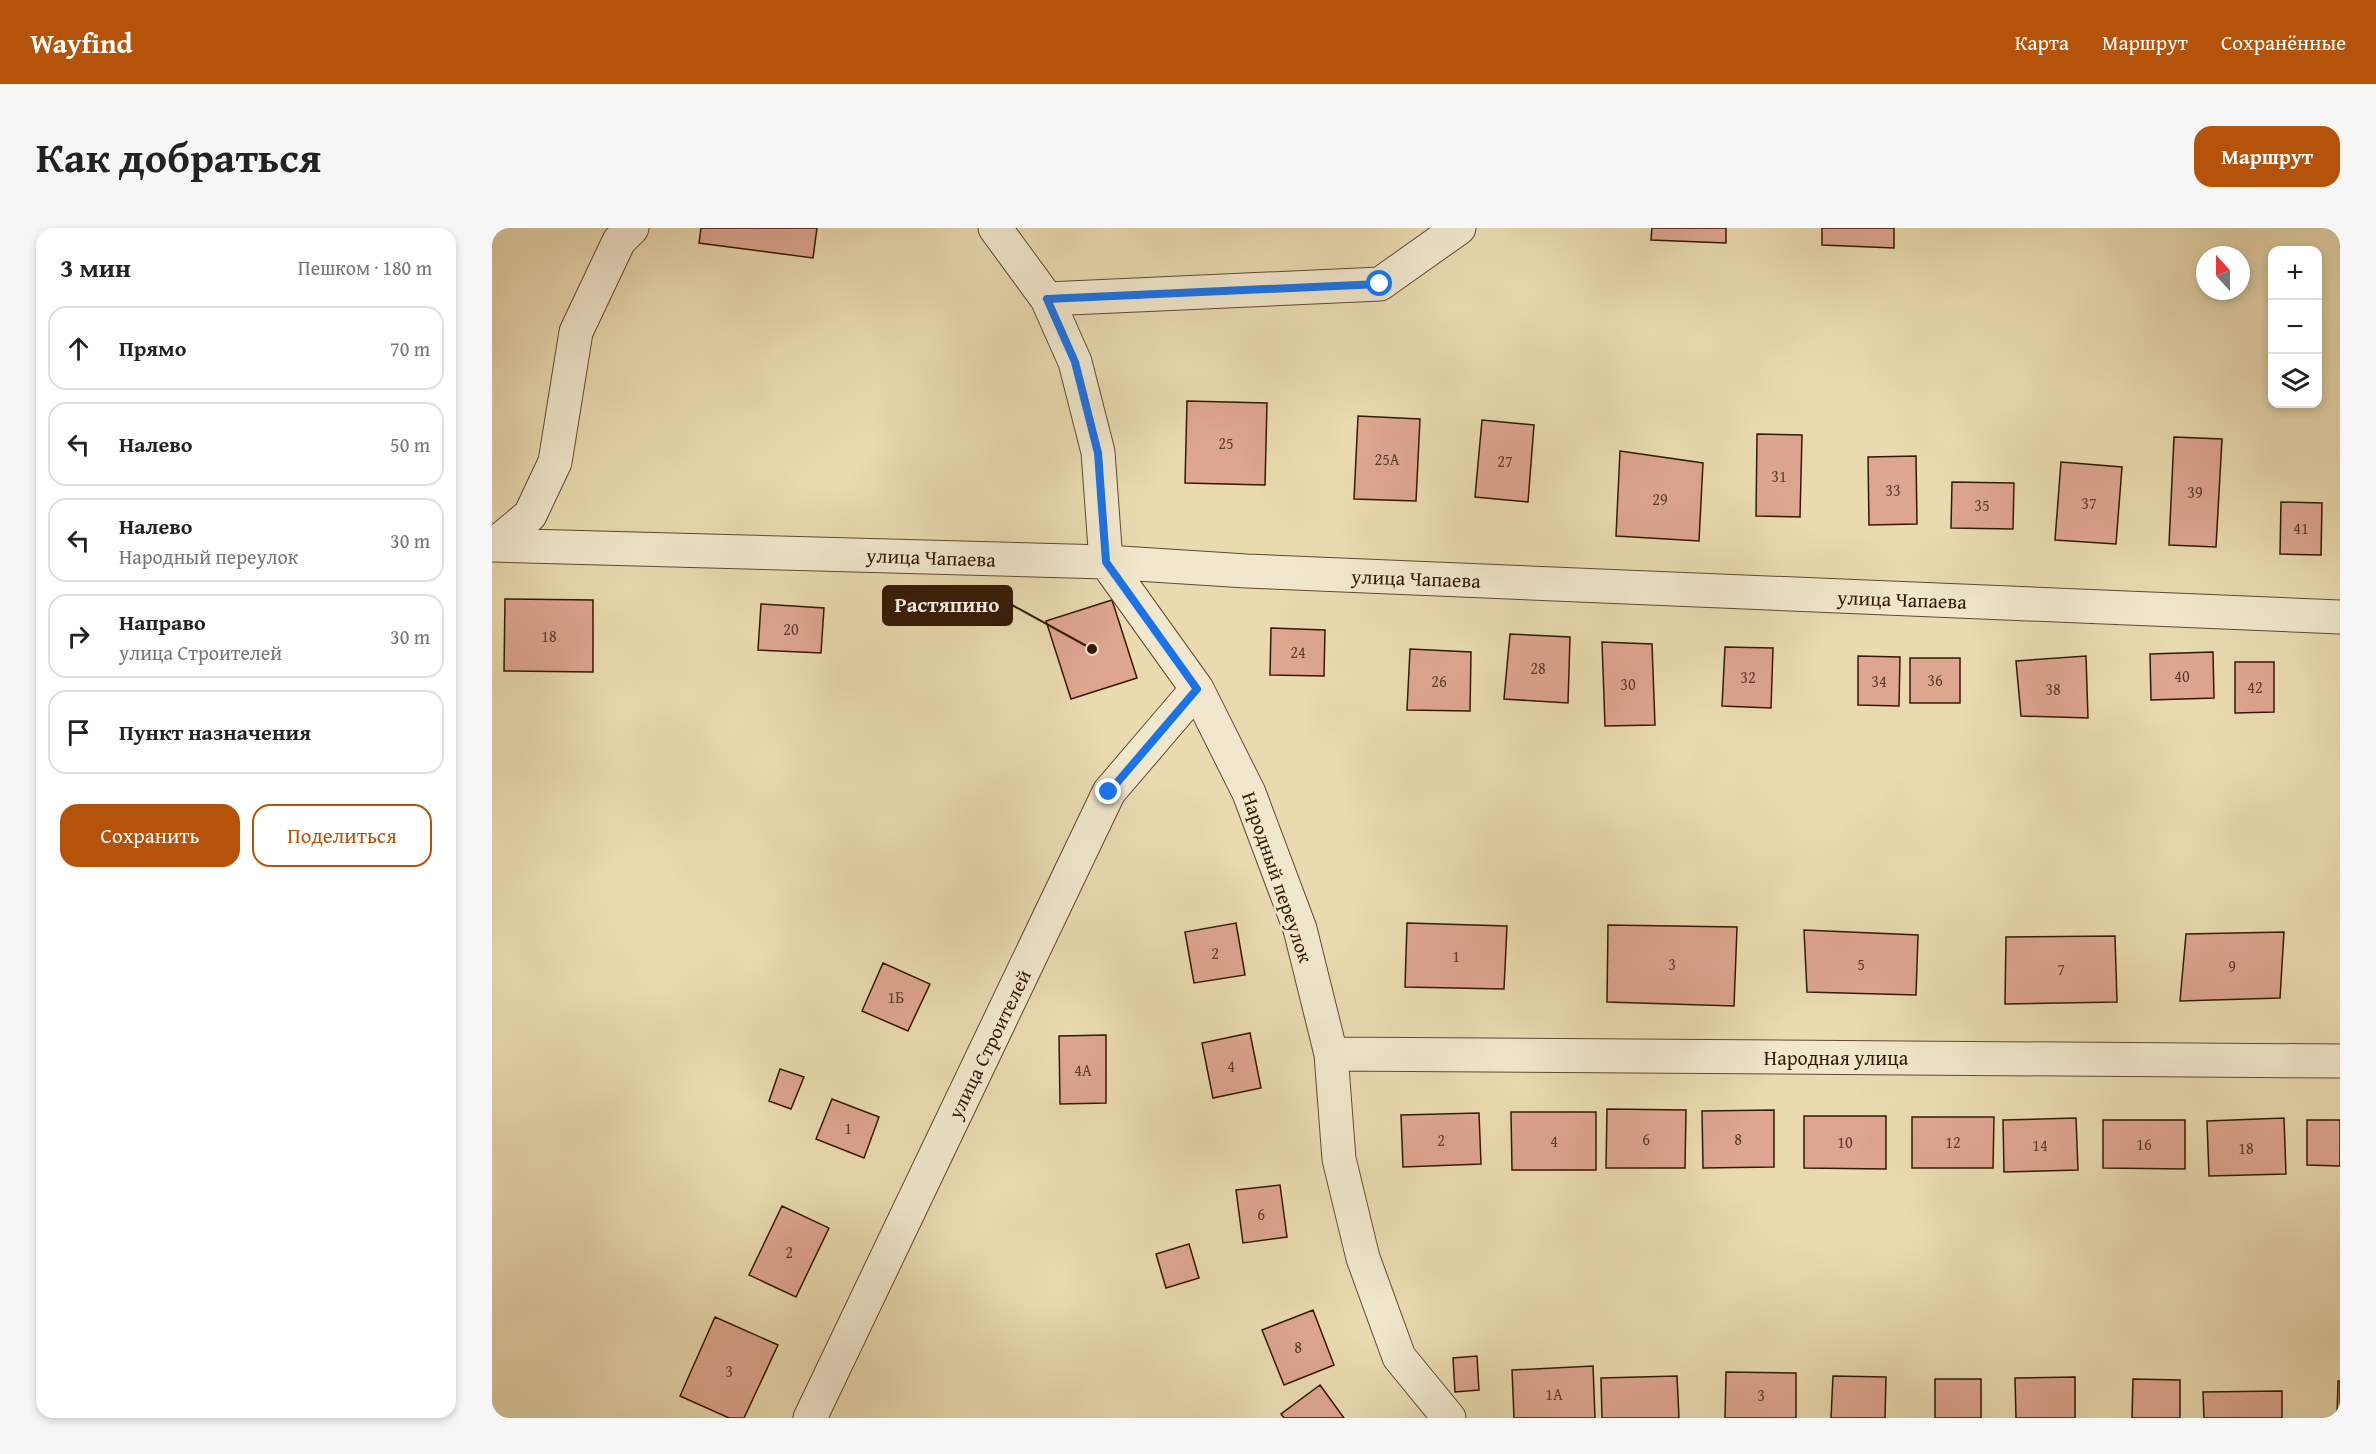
<!DOCTYPE html>
<html lang="ru">
<meta charset="utf-8">
<style>
:root{--surface:#fff;--page:#f6f6f6;--text:#222;--muted:#767676;--line:#e0e0e0;--accent:#b45309}
body{margin:0;font-family:"Gentium Book Plus",serif;background:var(--page);color:var(--text)}
.controls{position:absolute;right:18px;top:18px;display:grid;overflow:hidden;border-radius:12px;box-shadow:0 3px 9px #0003}
.controls button{width:54px;height:54px;display:grid;place-items:center;padding:0;border:0;border-bottom:2px solid var(--line);background:var(--surface);color:var(--text);font:30px sans-serif}
.compass{position:absolute;left:1704px;top:18px;width:54px;height:54px;border-radius:50%;background:var(--surface);box-shadow:0 3px 9px #0003;rotate:339deg}
.stop{position:absolute;width:18px;height:18px;margin:-14px;border:4px solid #1a73e8;border-radius:50%;background:#fff}
.stop.end{background:#1a73e8;border-color:#fff;box-shadow:0 2px 6px #0008}
.list{margin:0;padding:0;list-style:none}
h2{display:flex;justify-content:space-between;align-items:center;height:78px;margin:0;padding:0 24px;font-size:26px}
h2 small{font-size:20px;font-weight:400;color:var(--muted)}
.list li{display:grid;grid-template-columns:39px 1fr auto;gap:18px;align-items:center;box-sizing:border-box;height:84px;margin:0 12px 12px;padding:0 12px;border:2px solid var(--line);border-radius:18px}
.list b{display:block;font-size:22px;white-space:nowrap}
.list p{margin:0;font-size:20px;white-space:nowrap;color:var(--muted)}
.list em{font-size:20px;font-style:normal;color:var(--muted)}
.actions{display:flex;gap:12px;padding:18px 24px}
.actions a{flex:1;padding:14px 0;border:2px solid var(--accent);border-radius:18px;text-align:center;font-size:21px;color:var(--accent)}
.actions .main{background:var(--accent);color:#fff}
.icon{flex:none;width:33px;height:33px;fill:none;stroke:currentColor;stroke-width:2;stroke-linecap:round;stroke-linejoin:round}
.map{position:relative;flex:none;width:1848px;height:1190px;overflow:hidden;border-radius:18px}
header{display:flex;align-items:center;gap:36px;box-sizing:border-box;height:84px;padding:0 30px;background:var(--accent);color:#fff}
header strong{font-size:28px}
nav{display:flex;gap:33px;margin-inline-start:auto;font-size:21px}
.intro{display:flex;align-items:center;justify-content:space-between;box-sizing:border-box;height:144px;padding:0 36px}
h1{margin:0;font-size:42px}
.button{padding:15px 27px;border-radius:18px;background:var(--accent);color:#fff;font-size:21px;font-weight:700}
main{display:flex;gap:36px;padding:0 36px}
aside{flex:1;background:var(--surface);border-radius:18px;box-shadow:0 3px 9px #0003}
.map>svg:first-child{display:block}
.building{fill:#dea58f;stroke:#341905;stroke-width:1.5}
.lines{fill:none;stroke-linecap:round;stroke-linejoin:round}
.minor-casing{stroke:#614930;stroke-width:35}
.minor{stroke:#f1e7cc;stroke-width:33}
.route{stroke:#1a73e8;stroke-width:8}
.labels{text-anchor:middle;dominant-baseline:central;stroke-width:4.5;stroke-linejoin:round;paint-order:stroke}
.number-label{font-size:16px;fill:#5e3c28}
.street-label{font-size:20px;fill:#341905;stroke:#f1e7cc}
.leader{fill:none;stroke:#341905;stroke-width:2}
.callout-dot{fill:#341905;stroke:#f1e7cc;stroke-width:2}
.callout{fill:#341905;stroke:#341905;stroke-width:2}
.callout-label{font-size:21px;text-anchor:middle;font-weight:bold;fill:#fff}
</style>
<header>
<strong>Wayfind</strong>
<nav><a>Карта</a><a>Маршрут</a><a>Сохранённые</a></nav>
</header>
<div class="intro"><h1>Как добраться</h1><a class="button">Маршрут</a></div>
<main>
<aside>
<h2>3 мин<small>Пешком · 180 m</small></h2>
<ul class="list">
<li><svg class="icon" aria-label="ahead" viewBox="0 0 24 24"><path d="M12 20V5M6 11l6-6 6 6"/></svg><div><b>Прямо</b></div><em>70 m</em></li>
<li><svg class="icon" aria-label="left" viewBox="0 0 24 24"><path d="M17 20v-9H6M10 6l-5 5 5 5"/></svg><div><b>Налево</b></div><em>50 m</em></li>
<li><svg class="icon" aria-label="left" viewBox="0 0 24 24"><path d="M17 20v-9H6M10 6l-5 5 5 5"/></svg><div><b>Налево</b><p>Народный переулок</p></div><em>30 m</em></li>
<li><svg class="icon" aria-label="right" viewBox="0 0 24 24"><path d="M7 20v-9h11M14 6l5 5-5 5"/></svg><div><b>Направо</b><p>улица Строителей</p></div><em>30 m</em></li>
<li><svg class="icon" aria-label="arrive" viewBox="0 0 24 24"><path d="M6 21V4h12l-3 4 3 4H6"/></svg><div><b>Пункт назначения</b></div></li>
</ul>
<div class="actions"><a class="main">Сохранить</a><a>Поделиться</a></div>
</aside>
<div class="map">
<svg width="1848" height="1190" viewBox="0 0 1848 1190">
<rect width="100%" height="100%" fill="#e9dab0"/>
<filter id="stains"><feTurbulence type="fractalNoise" baseFrequency=".00333" numOctaves="4"/><feColorMatrix values="0 0 0 0 .2 0 0 0 0 .09 0 0 0 0 .02 0 0 0 .5 -.17"/></filter>
<radialGradient id="worn" r=".72"><stop offset=".6" stop-color="#630" stop-opacity="0"/><stop offset="1" stop-color="#630" stop-opacity=".3"/></radialGradient>
<path class="building" d="M209 0H325L321 30 207 15Z
M1160 0H1234V15L1159 12Z
M1330 0H1402V20L1330 17Z
M695 173 775 175 773 257 693 255Z
M866 188 928 191 924 273 862 271Z
M990 192 1042 197 1036 274 983 269Z
M1265 206 1310 207 1308 289 1264 288Z
M1682 209 1730 211 1724 319 1677 317Z
M1128 223 1211 235 1207 313 1124 308Z
M1424 228 1425 296 1377 297 1376 229Z
M1569 234 1630 239 1624 316 1563 312Z
M1460 254 1522 255 1521 301 1459 300Z
M1789 274 1830 275 1829 327 1788 326Z
M13 371 101 372V444L12 443Z
M620 372 645 450 579 471 554 393Z
M269 376 332 380 329 425 266 422Z
M779 400 833 402 832 448 778 447Z
M1018 406 1078 409 1076 475 1012 471Z
M1110 414 1160 416 1163 497 1113 498Z
M1233 419 1281 420 1279 480 1230 478Z
M918 421 979 424 978 483 915 482Z
M1721 424 1722 470 1659 472 1658 426Z
M1366 428 1408 429 1407 478 1366 477Z
M1594 428 1596 490 1529 488 1524 433Z
M1418 430H1468V475H1418Z
M1743 434H1782V484L1743 485Z
M744 695 753 747 702 755 693 704Z
M915 695 1015 698 1012 761 913 759Z
M1116 697 1245 699 1242 778 1115 774Z
M1312 702 1426 707 1424 767 1315 764Z
M1792 704 1788 770 1688 773 1694 706Z
M1623 708 1625 774 1513 776 1514 709Z
M391 735 438 756 416 803 370 783Z
M758 805 769 860 721 870 710 815Z
M614 807V875L568 876 567 808Z
M288 841 312 849 299 881 277 873Z
M340 871 387 889 372 930 324 911Z
M1115 881 1194 882 1193 940H1114Z
M1282 882V939L1211 940 1210 883Z
M1019 884H1104V942H1020Z
M987 885 989 936 911 939 909 887Z
M1312 888H1394V941L1312 940Z
M1420 889H1502L1501 940H1420Z
M1584 890 1586 942 1512 944 1511 892Z
M1792 890 1794 946 1717 948 1715 893Z
M1611 892H1693V941L1611 940Z
M1815 892H1848V938L1815 937Z
M788 957 795 1009 751 1015 744 962Z
M290 978 337 1000 304 1069 257 1047Z
M697 1016 707 1050 674 1060 664 1026Z
M821 1082 842 1137 792 1157 770 1102Z
M223 1089 286 1117 252 1190H237L188 1168Z
M985 1128 987 1162 963 1164 961 1130Z
M1101 1138 1103 1190H1022L1020 1142Z
M1234 1144 1304 1145V1190H1233Z
M1185 1148 1187 1190H1110L1109 1150Z
M1341 1148 1394 1149 1393 1190H1339Z
M1583 1149V1190H1524L1523 1150Z
M1443 1151H1489V1190H1443Z
M1641 1151 1688 1152V1190H1640Z
M1846 1153H1848V1190H1845Z
M828 1157 852 1190H792L789 1186Z
M1790 1163V1190H1712L1711 1164Z"/>
<g class="lines">
<defs>
<path id="minor" d="M503 0 555 71 583 134 606 224 614 334
M555 71 888 56 967 0
M0 317 614 334 754 343 1848 389
M2 317 38 287 63 234 84 104 127 13 140 0
M614 334 705 461 757 565 808 701 839 826 847 931 871 1030 907 1129 957 1190
M839 826 1848 833
M318 1190 617 564 705 461"/>
</defs>
<use href="#minor" class="minor-casing"/>
<use href="#minor" class="minor"/>
</g>
<g class="lines">
<path class="route" d="M617 564 705 461 614 334 606 225 583 134 555 71 888 56"/>
</g>
<g class="labels">
<g class="number-label">
<text x="734" y="215">25</text>
<text x="895" y="231">25А</text>
<text x="1013" y="233">27</text>
<text x="1287" y="248">31</text>
<text x="1401" y="262">33</text>
<text x="1703" y="264">39</text>
<text x="1168" y="271">29</text>
<text x="1597" y="275">37</text>
<text x="1490" y="277">35</text>
<text x="1809" y="300">41</text>
<text x="299" y="401">20</text>
<text x="57" y="408">18</text>
<text x="806" y="424">24</text>
<text x="1046" y="440">28</text>
<text x="1690" y="448">40</text>
<text x="1256" y="449">32</text>
<text x="1443" y="452">36</text>
<text x="947" y="453">26</text>
<text x="1387" y="453">34</text>
<text x="1136" y="456">30</text>
<text x="1763" y="459">42</text>
<text x="1561" y="461">38</text>
<text x="723" y="725">2</text>
<text x="964" y="728">1</text>
<text x="1180" y="736">3</text>
<text x="1369" y="736">5</text>
<text x="1740" y="738">9</text>
<text x="1569" y="741">7</text>
<text x="404" y="769">1Б</text>
<text x="739" y="838">4</text>
<text x="591" y="842">4А</text>
<text x="356" y="900">1</text>
<text x="1154" y="911">6</text>
<text x="1246" y="911">8</text>
<text x="949" y="912">2</text>
<text x="1062" y="913">4</text>
<text x="1353" y="914">10</text>
<text x="1461" y="914">12</text>
<text x="1652" y="916">16</text>
<text x="1548" y="917">14</text>
<text x="1754" y="920">18</text>
<text x="769" y="986">6</text>
<text x="297" y="1024">2</text>
<text x="806" y="1119">8</text>
<text x="237" y="1143">3</text>
<text x="1062" y="1166">1А</text>
<text x="1269" y="1167">3</text>
</g>
<g class="street-label">
<text transform="translate(439 329) rotate(2)">улица Чапаева</text>
<text transform="translate(924 350) rotate(2)">улица Чапаева</text>
<text transform="translate(1410 371) rotate(2)">улица Чапаева</text>
<text transform="translate(786 649) rotate(71)">Народный переулок</text>
<text transform="translate(497 816) rotate(-64)">улица Строителей</text>
<text x="1344" y="829">Народная улица</text>
</g>
</g>
<path class="leader" d="M600 421L520 377"/>
<circle class="callout-dot" cx="600" cy="421" r="6"/>
<rect class="callout" x="391" y="358" width="129" height="39" rx="6"/>
<g class="callout-label">
<text x="455" y="384">Растяпино</text>
</g>
<rect width="100%" height="100%" filter="url(#stains)"/>
<rect width="100%" height="100%" fill="url(#worn)"/>
</svg>
<div class="controls">
<button>+</button>
<button>−</button>
<button><svg class="icon" aria-label="layers" viewBox="0 0 24 24"><path d="M12 4l9 5-9 5-9-5zM3 14l9 5 9-5"/></svg></button>
</div>
<svg class="compass" viewBox="-18 -18 36 36"><path d="M0-13l5 13h-10z" fill="#e53935"/><path d="M0 13l5-13h-10z" fill="#767676"/></svg>
<div class="stop" style="left:888px;top:56px"></div>
<div class="stop end" style="left:617px;top:564px"></div>
</div>
</main>
